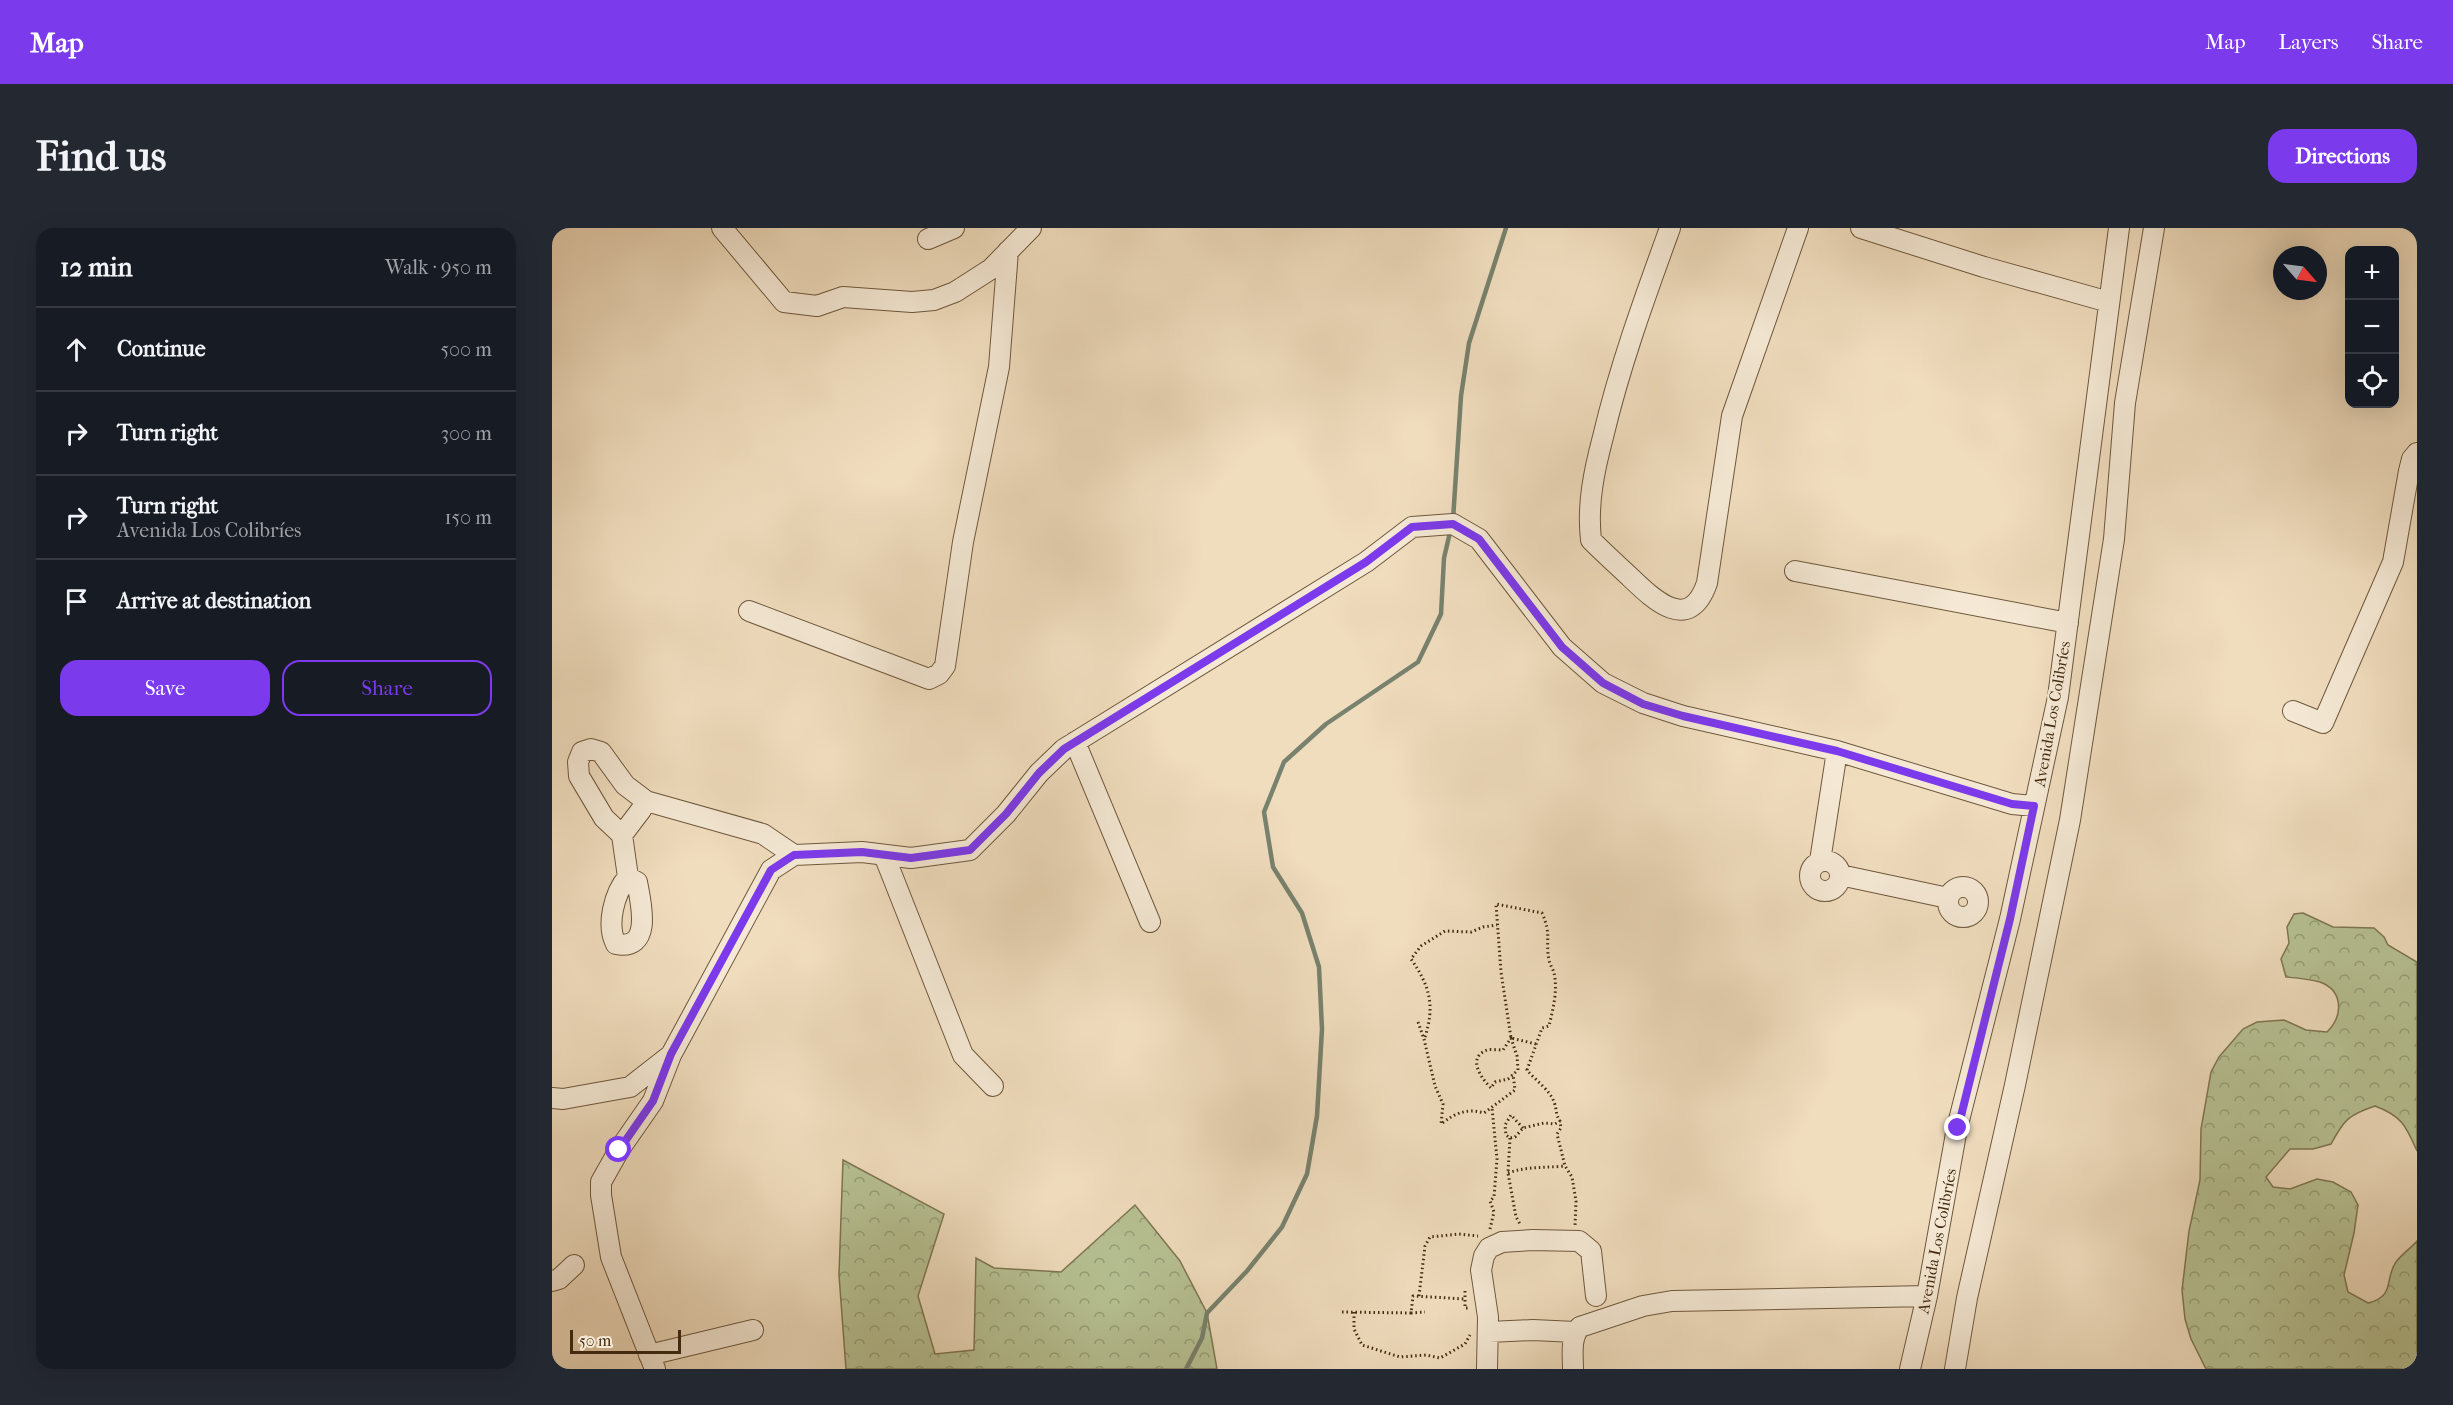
<!DOCTYPE html>
<meta charset="utf-8">
<style>
:root{--surface:#171b24;--page:#242831;--text:#f1f3f6;--muted:#9ea1a6;--line:#363941;--accent:#7c3aed}
body{margin:0;font-family:"IM FELL French Canon",serif;background:var(--page);color:var(--text)}
.controls{position:absolute;right:18px;top:18px;display:grid;overflow:hidden;border-radius:12px;box-shadow:0 6px 24px #0002}
.controls button{width:54px;height:54px;display:grid;place-items:center;padding:0;border:0;border-bottom:2px solid var(--line);background:var(--surface);color:var(--text);font:30px sans-serif}
.compass{position:absolute;left:1721px;top:18px;width:54px;height:54px;border-radius:50%;background:var(--surface);box-shadow:0 6px 24px #0002;rotate:118deg}
.scale{position:absolute;left:18px;bottom:15px;width:111px;box-sizing:border-box;padding-left:6px;border:3px solid #442b10;border-top:0;font-size:16px;line-height:21px;white-space:nowrap;color:#442b10;-webkit-text-stroke:4px #f5e9d5;paint-order:stroke}
.stop{position:absolute;width:18px;height:18px;margin:-14px;border:4px solid #7c3aed;border-radius:50%;background:#fff}
.stop.end{background:#7c3aed;border-color:#fff;box-shadow:0 2px 6px #0008}
.list{margin:0;padding:0;list-style:none}
h2{display:flex;justify-content:space-between;align-items:center;height:78px;margin:0;padding:0 24px;font-size:26px}
h2 small{font-size:20px;font-weight:400;color:var(--muted)}
.list li{display:grid;grid-template-columns:39px 1fr auto;gap:18px;align-items:center;box-sizing:border-box;height:84px;padding:0 24px;border-top:2px solid var(--line)}
.list b{display:block;font-size:22px;white-space:nowrap}
.list p{margin:0;font-size:20px;white-space:nowrap;color:var(--muted)}
.list em{font-size:20px;font-style:normal;color:var(--muted)}
.actions{display:flex;gap:12px;padding:18px 24px}
.actions a{flex:1;padding:14px 0;border:2px solid var(--accent);border-radius:18px;text-align:center;font-size:21px;color:var(--accent)}
.actions .main{background:var(--accent);color:#fff}
.icon{flex:none;width:33px;height:33px;fill:none;stroke:currentColor;stroke-width:2;stroke-linecap:round;stroke-linejoin:round}
.map{position:relative;flex:none;width:1865px;height:1141px;overflow:hidden;border-radius:18px}
header{display:flex;align-items:center;gap:36px;box-sizing:border-box;height:84px;padding:0 30px;background:var(--accent);color:#fff}
header strong{font-size:28px}
nav{display:flex;gap:33px;margin-inline-start:auto;font-size:21px}
.intro{display:flex;align-items:center;justify-content:space-between;box-sizing:border-box;height:144px;padding:0 36px}
h1{margin:0;font-size:42px}
.button{padding:15px 27px;border-radius:18px;background:var(--accent);color:#fff;font-size:21px;font-weight:700}
main{display:flex;gap:36px;padding:0 36px}
aside{flex:1;background:var(--surface);border-radius:18px;box-shadow:0 6px 24px #0002}
.map>svg:first-child{display:block}
.forest{fill:url(#forest-crowns);stroke:#7e7652;stroke-width:1.5}
.lines{fill:none;stroke-linecap:round;stroke-linejoin:round}
.stream{stroke:#78826e;stroke-width:4.5}
.minor-casing{stroke:#6f583c;stroke-width:22}
.path{stroke:#442b10;stroke-width:3;stroke-dasharray:1.5 3;stroke-linecap:butt}
.minor{stroke:#f5e9d5;stroke-width:20}
.route{stroke:#7c3aed;stroke-width:8}
.labels{text-anchor:middle;dominant-baseline:central;stroke-width:4.5;stroke-linejoin:round;paint-order:stroke}
.street-label{font-size:16px;fill:#442b10;stroke:#f5e9d5}
</style>
<header>
<strong>Map</strong>
<nav><a>Map</a><a>Layers</a><a>Share</a></nav>
</header>
<div class="intro"><h1>Find us</h1><a class="button">Directions</a></div>
<main>
<aside>
<h2>12 min<small>Walk · 950 m</small></h2>
<ul class="list">
<li><svg class="icon" aria-label="ahead" viewBox="0 0 24 24"><path d="M12 20V5M6 11l6-6 6 6"/></svg><div><b>Continue</b></div><em>500 m</em></li>
<li><svg class="icon" aria-label="right" viewBox="0 0 24 24"><path d="M7 20v-9h11M14 6l5 5-5 5"/></svg><div><b>Turn right</b></div><em>300 m</em></li>
<li><svg class="icon" aria-label="right" viewBox="0 0 24 24"><path d="M7 20v-9h11M14 6l5 5-5 5"/></svg><div><b>Turn right</b><p>Avenida Los Colibríes</p></div><em>150 m</em></li>
<li><svg class="icon" aria-label="arrive" viewBox="0 0 24 24"><path d="M6 21V4h12l-3 4 3 4H6"/></svg><div><b>Arrive at destination</b></div></li>
</ul>
<div class="actions"><a class="main">Save</a><a>Share</a></div>
</aside>
<div class="map">
<svg width="1865" height="1141" viewBox="0 0 1865 1141">
<defs>
<pattern id="forest-crowns" width="20" height="18" patternUnits="userSpaceOnUse" patternTransform="scale(1.5)"><rect width="20" height="18" fill="#b7c294"/><path d="M2 6a3 3 0 1 1 6 0M12 15a3 3 0 1 1 6 0" fill="none" stroke="#969e77"/></pattern>
</defs>
<rect width="100%" height="100%" fill="#f0ddbe"/>
<filter id="stains"><feTurbulence type="fractalNoise" baseFrequency=".00333" numOctaves="4"/><feColorMatrix values="0 0 0 0 .2 0 0 0 0 .09 0 0 0 0 .02 0 0 0 .5 -.17"/></filter>
<radialGradient id="worn" r=".72"><stop offset=".6" stop-color="#630" stop-opacity="0"/><stop offset="1" stop-color="#630" stop-opacity=".3"/></radialGradient>
<path class="forest" d="M1751 685 1781 699 1822 700 1832 709 1836 717 1865 734V923C1854 898 1850 888 1823 878 1796 887 1792 892 1779 916L1761 921H1738L1714 949 1721 959 1738 961 1765 951 1781 954 1799 964 1806 977 1802 1005 1792 1047 1796 1064 1816 1075C1844 1068 1832 1051 1844 1034 1850 1026 1859 1020 1865 1013V1141H1654L1639 1111 1633 1091 1630 1062 1637 1003 1648 952 1649 901 1659 844 1667 829 1691 801 1705 794 1732 792 1754 802 1775 804C1791 788 1792 763 1768 754 1757 751 1745 750 1734 749L1729 731 1737 715 1735 699 1742 686Z
M291 932 392 986 366 1068 383 1126 422 1122 424 1030 442 1040 509 1044 583 977 628 1033 655 1085 665 1141H294L287 1047Z"/>
<g class="lines">
<path class="stream" d="M901 292 909 168 917 115 954 0
M634 1141 650 1110 655 1085 695 1043 730 999 755 946 765 888 770 801 767 739 750 685 721 639 712 584 732 534 774 496 866 434 889 386 892 330 899 300"/>
<defs>
<path id="minor" d="M170 0 232 74 265 78 291 69 360 74 382 72 403 64 439 41 479 0
M1118 0C1093 69 1068 137 1051 209 1042 243 1035 276 1039 312 1051 324 1064 336 1077 348 1101 371 1137 407 1155 355L1180 188 1246 0
M1309 0 1432 39 1557 74
M376 11 402 0
M1243 343 1516 395
M197 383 377 451 387 446 393 438 411 314 447 139 456 23
M1741 483 1771 495 1841 334 1857 243 1860 231 1865 225
M523 514 598 694
M70 607 89 582 94 573
M332 627 411 827 441 858
M1258 648a15 15 0 1 1 30 0a15 15 0 1 1-30 0Z
M1268 633 1285 523
M1288 647 1396 670
M76 649 85 654C89 675 101 723 64 716 54 697 62 665 76 649L70 607 52 590 27 548 26 534 30 524 39 521 49 524 73 557 94 573 211 606 242 627
M1396 674a15 15 0 1 1 30 0a15 15 0 1 1-30 0Z
M0 870 11 871 78 859 119 827
M0 1053 7 1051 22 1037
M937 1104 981 1102 1023 1104
M97 1127 201 1102
M103 1141 59 1029 49 967V954L67 922 101 873 119 827 219 642 242 627 310 624 359 630 418 622 454 586 487 545 512 521 814 334 860 299 901 296 927 311 1010 419 1051 455 1091 475 1131 488 1285 523 1460 576 1482 578
M935 1141 936 1089 929 1042 932 1028 937 1020 950 1014 981 1012 1027 1013 1039 1023 1044 1068
M1021 1141C1021 1127 1018 1110 1028 1099L1091 1078 1120 1073 1375 1068
M1358 1141 1375 1068 1405 900 1458 691 1506 469 1567 0
M1403 1141 1415 1070 1463 857 1518 592 1562 311 1573 175 1602 0"/>
</defs>
<use href="#minor" class="minor-casing"/>
<path class="path" d="M866 794 872 811 883 858 891 876 889 896C903 885 915 880 932 885L963 862 961 846
M873 809C883 778 878 758 859 731L869 718 893 703 919 704 931 699 945 697
M959 810 965 828 966 842 956 851 943 854 939 860C930 851 914 830 935 822 939 821 947 822 951 822Z
M984 816 959 810 949 744 944 676 990 685C1000 707 993 712 997 732 998 737 1001 741 1002 745 1006 762 1001 781 997 798L990 800 975 842C983 852 998 862 1002 874 1005 881 1003 886 1008 893
M971 900 959 887 953 897 954 907 958 910 963 909 971 900 992 895 1003 896 1008 893 1009 900 1005 906 1013 938 1020 949 1024 973 1023 998
M958 910 956 945 964 989 968 996
M956 945C975 938 993 940 1013 938
M938 1001 942 984 938 973 942 969 945 931 940 880
M913 1063V1080H917
M867 1068 873 1018 878 1009 907 1006 926 1008
M790 1084 859 1085 861 1068 913 1071
M802 1084V1101L810 1117 848 1129 874 1127 888 1130 913 1116 918 1107
M859 1085 873 1084"/>
<use href="#minor" class="minor"/>
</g>
<g class="lines">
<path class="route" d="M67 922 101 873 119 826 219 642 242 627 310 624 359 630 418 622 454 586 487 545 512 521 814 334 860 299 901 296 927 311 1010 419 1051 455 1091 476 1131 488 1285 523 1460 576 1482 578 1458 691 1406 900"/>
</g>
<g class="labels">
<g class="street-label">
<text transform="translate(1500 486) rotate(-80)">Avenida Los Colibríes</text>
<text transform="translate(1385 1013) rotate(-79)">Avenida Los Colibríes</text>
</g>
</g>
<rect width="100%" height="100%" filter="url(#stains)"/>
<rect width="100%" height="100%" fill="url(#worn)"/>
</svg>
<div class="controls">
<button>+</button>
<button>−</button>
<button><svg class="icon" aria-label="locate" viewBox="0 0 24 24"><circle cx="12" cy="12" r="6"/><path d="M12 2v4M12 18v4M2 12h4M18 12h4"/></svg></button>
</div>
<svg class="compass" viewBox="-18 -18 36 36"><path d="M0-13l5 13h-10z" fill="#e53935"/><path d="M0 13l5-13h-10z" fill="#9ea1a6"/></svg>
<div class="scale">50 m</div>
<div class="stop" style="left:67px;top:922px"></div>
<div class="stop end" style="left:1406px;top:900px"></div>
</div>
</main>
